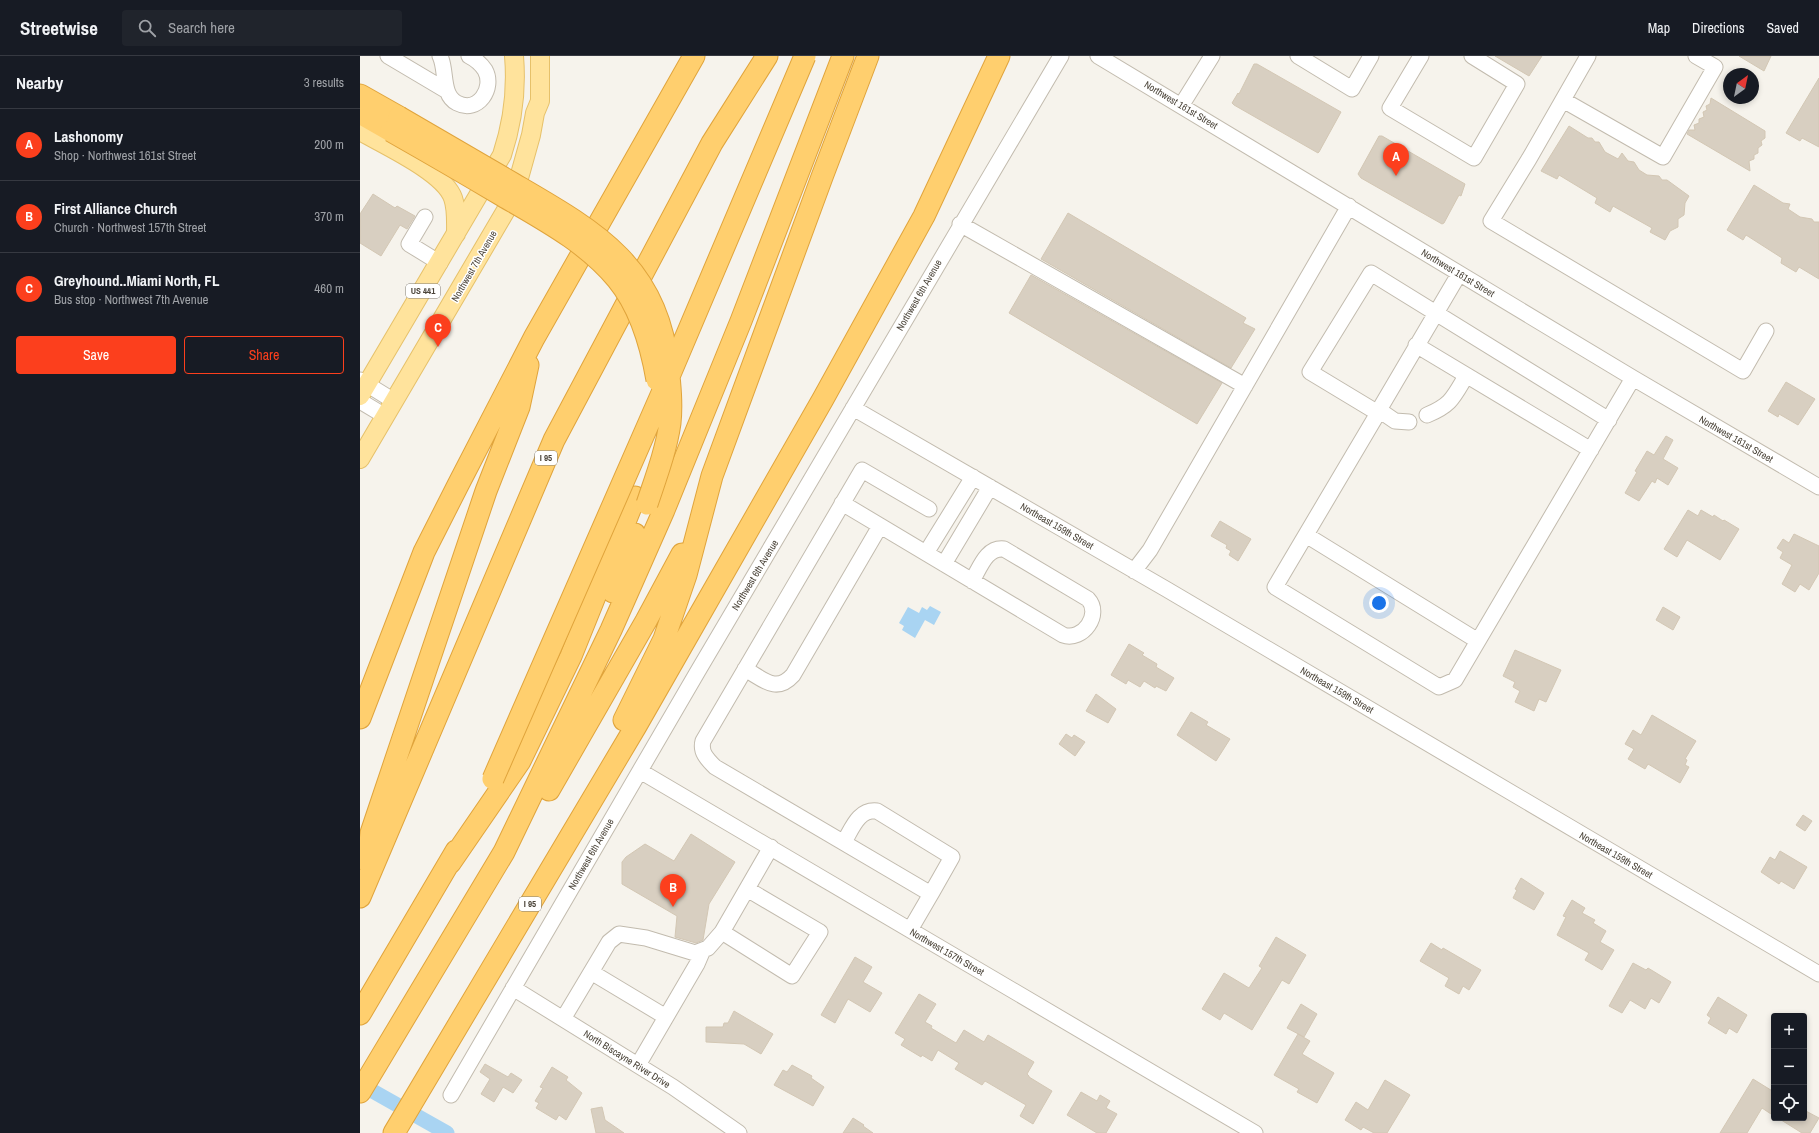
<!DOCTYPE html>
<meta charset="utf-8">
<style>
:root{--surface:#171b24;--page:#20242c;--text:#f1f3f6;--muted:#9ea1a6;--line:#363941;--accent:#fc3f1d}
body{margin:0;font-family:"Archivo Narrow",sans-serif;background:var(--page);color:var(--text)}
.controls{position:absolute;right:12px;bottom:12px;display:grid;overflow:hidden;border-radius:4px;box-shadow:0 2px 6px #0003}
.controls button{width:36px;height:36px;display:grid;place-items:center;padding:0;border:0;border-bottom:1px solid var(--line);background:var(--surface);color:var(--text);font:20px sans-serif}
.compass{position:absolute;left:1363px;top:12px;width:36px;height:36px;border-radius:50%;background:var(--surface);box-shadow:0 2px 6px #0003;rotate:33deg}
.you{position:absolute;left:1019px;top:547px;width:14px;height:14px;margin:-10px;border:3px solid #fff;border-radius:50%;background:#1a73e8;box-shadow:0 0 0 6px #1a73e833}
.badge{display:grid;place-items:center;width:26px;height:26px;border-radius:50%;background:var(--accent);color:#fff;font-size:13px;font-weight:700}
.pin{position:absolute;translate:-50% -33px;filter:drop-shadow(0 1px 2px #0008)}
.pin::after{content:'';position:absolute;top:21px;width:14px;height:12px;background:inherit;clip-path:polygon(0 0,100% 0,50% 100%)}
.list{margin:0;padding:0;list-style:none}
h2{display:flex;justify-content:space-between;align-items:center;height:52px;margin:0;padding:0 16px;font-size:17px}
h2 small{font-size:13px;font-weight:400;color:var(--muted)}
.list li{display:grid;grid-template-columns:26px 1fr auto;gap:12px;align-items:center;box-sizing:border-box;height:72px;padding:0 16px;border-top:1px solid var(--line)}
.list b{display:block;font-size:15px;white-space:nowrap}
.list p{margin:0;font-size:13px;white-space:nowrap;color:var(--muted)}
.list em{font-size:13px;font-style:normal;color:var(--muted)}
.actions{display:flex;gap:8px;padding:12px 16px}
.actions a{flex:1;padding:9px 0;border:1px solid var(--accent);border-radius:4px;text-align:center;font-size:14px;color:var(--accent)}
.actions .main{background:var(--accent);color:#fff}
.icon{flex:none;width:22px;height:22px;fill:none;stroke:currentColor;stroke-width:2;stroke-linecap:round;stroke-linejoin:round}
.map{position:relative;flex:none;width:1459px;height:1077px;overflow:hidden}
header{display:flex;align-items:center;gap:24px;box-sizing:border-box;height:56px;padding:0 20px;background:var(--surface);border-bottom:1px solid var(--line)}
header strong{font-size:19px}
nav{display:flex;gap:22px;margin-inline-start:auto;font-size:14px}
.search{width:280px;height:36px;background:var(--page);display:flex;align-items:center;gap:10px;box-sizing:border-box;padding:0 14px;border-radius:4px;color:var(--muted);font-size:15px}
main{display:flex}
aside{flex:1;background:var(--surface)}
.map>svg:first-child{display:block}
.water{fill:#a9d4f2}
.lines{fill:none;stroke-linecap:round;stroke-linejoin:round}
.canal{stroke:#a9d4f2;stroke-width:15}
.building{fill:#d8cfc1;stroke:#d3c7b4}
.minor-casing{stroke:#c2bbae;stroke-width:17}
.major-casing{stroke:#e6c16a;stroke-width:20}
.highway-casing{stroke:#e0a43c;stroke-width:23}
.minor{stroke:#fff;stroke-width:15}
.major{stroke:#ffe39c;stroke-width:18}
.highway{stroke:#ffcf6e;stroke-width:21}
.highway-bridge-casing{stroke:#e0a43c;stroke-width:23;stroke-linecap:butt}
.highway-bridge{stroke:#ffcf6e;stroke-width:21}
.labels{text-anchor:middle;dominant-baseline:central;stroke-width:3;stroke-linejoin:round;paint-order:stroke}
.shield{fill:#fff;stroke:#817c74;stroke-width:1}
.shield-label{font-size:9px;font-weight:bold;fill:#4b4439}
.street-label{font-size:10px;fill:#4b4439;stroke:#fff}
</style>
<header>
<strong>Streetwise</strong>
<div class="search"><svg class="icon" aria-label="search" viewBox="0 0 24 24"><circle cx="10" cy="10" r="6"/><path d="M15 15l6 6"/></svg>Search here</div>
<nav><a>Map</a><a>Directions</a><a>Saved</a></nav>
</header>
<main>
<aside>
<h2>Nearby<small>3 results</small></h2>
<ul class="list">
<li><span class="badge">A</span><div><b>Lashonomy</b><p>Shop · Northwest 161st Street</p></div><em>200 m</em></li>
<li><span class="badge">B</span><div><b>First Alliance Church</b><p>Church · Northwest 157th Street</p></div><em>370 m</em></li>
<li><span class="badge">C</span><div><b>Greyhound..Miami North, FL</b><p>Bus stop · Northwest 7th Avenue</p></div><em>460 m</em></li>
</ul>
<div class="actions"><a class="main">Save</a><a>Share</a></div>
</aside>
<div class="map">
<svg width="1459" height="1077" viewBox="0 0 1459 1077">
<rect width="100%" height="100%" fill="#f6f3ec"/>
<path class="water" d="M570 550 581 556 574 569 565 564 555 582 542 574 544 570 539 567 548 551 559 557 562 551 567 554Z"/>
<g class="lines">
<path class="canal" d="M0 1028 87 1077"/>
</g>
<path class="building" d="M1135 0H1182L1169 20Z
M1379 0H1411L1404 15Z
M894 8H897L981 56 959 96 958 97 874 49 872 47 878 37 879 38Z
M1459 22V91L1442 82 1440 85 1426 77Z
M1351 42 1405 75V82L1401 85 1402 89 1398 92V97L1394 99V103L1389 105 1390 115 1327 78 1329 74H1335L1334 69 1339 67V63L1344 61 1343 56 1347 54 1346 50 1350 48Z
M1209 70 1228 82H1232L1235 86H1239L1245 96 1258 103 1262 97 1268 105 1274 106 1279 114 1287 119 1299 120 1302 124H1307L1329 140 1325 147 1324 159 1318 163V171L1310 175 1305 184 1290 176 1292 172 1253 150 1250 156 1235 147 1237 142 1199 119 1197 123 1181 115Z
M1019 80H1022L1105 128 1101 140 1099 139 1084 167 1082 168 1001 122 998 118Z
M1394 129 1423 147 1430 148 1428 153 1440 161 1452 163 1454 166H1459V223L1439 211 1436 216 1421 207 1422 202 1386 179 1383 184 1367 174Z
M13 138 35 152 37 150 55 160 47 173 40 169 21 200 0 187V158Z
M708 157 886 262 883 267 895 273 871 312 681 203Z
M671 219 862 327 837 368 649 257Z
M1426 326 1455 343 1438 369 1419 358 1418 361 1408 355Z
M1306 380 1313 384 1303 403 1318 412 1308 429 1297 422 1295 427 1292 425 1279 445 1265 437 1277 416 1275 415 1287 395 1294 399Z
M1328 454 1338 460 1341 454 1353 461 1354 459 1363 465 1364 464 1379 473 1360 504 1327 484 1317 501 1304 493Z
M860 465 891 483 878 505 869 499 871 495 866 492 867 489 851 480Z
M1434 478 1459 490V517L1449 534 1440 528 1435 536 1422 528 1432 509 1420 502 1423 496 1417 492 1423 483 1429 487Z
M1303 551 1320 561 1313 574 1296 564Z
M769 588 784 597 782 599 797 608 796 611 814 622 806 635 796 630 795 632 784 625 780 631 768 624 766 628 751 619Z
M1155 594 1201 614 1186 646 1179 643 1174 655 1155 646 1160 635 1153 631 1155 626 1143 620Z
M736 638 756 653 748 667 726 655Z
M831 656 848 666 846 669 870 683 856 705 817 679Z
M1292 659 1336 685 1325 703 1327 704 1325 709 1329 711 1320 727 1288 708 1285 713 1268 703 1274 693 1265 688 1273 674 1281 679Z
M706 678 712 682 714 679 725 686 715 700 699 688Z
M1443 759 1452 765 1445 775 1436 769Z
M331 778 375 806 349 848 343 884 336 887 315 881 317 860 262 828V806L266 801 285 788 314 805Z
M1420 795 1447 811 1434 833 1421 825 1419 828 1401 816 1410 801 1415 804Z
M1161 822 1184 837 1174 854 1153 842 1157 834 1155 833Z
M1212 844 1225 852 1222 857 1235 864 1233 867 1246 875 1240 886 1254 894 1242 914 1225 904 1229 897 1197 879 1206 861 1203 860Z
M916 881 946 899 929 928 922 924 892 974 864 957 860 964 842 953 864 917 889 932 902 912 899 910Z
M1071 887 1082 894 1083 892 1121 914 1109 934 1103 930 1099 938 1085 930 1089 922 1060 905Z
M495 901 512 911 503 926 522 937 510 956 488 943 475 967 461 959Z
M1273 907 1286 914 1288 912 1311 926 1299 947 1291 942 1285 953 1270 944 1262 957 1249 950Z
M559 938 576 948 565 966 572 970 571 972 596 987 604 974 624 986 628 979 674 1006 667 1018 669 1020V1021L692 1035 673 1068 660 1060 666 1049 625 1025 622 1029 595 1013 599 1007 578 994 572 1005 562 999 561 1001 541 989 545 983 535 977Z
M1358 941 1387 959 1377 977 1369 972 1366 978 1348 967 1351 962 1347 959Z
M941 948 957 958 944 981 927 972Z
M374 955 413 978 401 998 384 988 346 986V971H363L364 967H368Z
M938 978 950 985 942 998 974 1017 957 1047 937 1036 939 1033 914 1019Z
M125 1008 148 1021 151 1017 162 1024 153 1037 143 1031 134 1046 121 1038 130 1023 120 1016Z
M432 1009 452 1020 451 1022 464 1031 453 1050 414 1029 423 1014 427 1016Z
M192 1011 208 1021 206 1024 222 1037 206 1064 199 1059 196 1064 176 1052 179 1047 175 1045 183 1032 180 1031Z
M1393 1023 1414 1036V1060L1402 1052 1387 1077H1360Z
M1025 1024 1050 1039 1027 1077H1014L1003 1071 1001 1074 985 1064 996 1046 1008 1054Z
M721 1036 737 1045 740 1039 750 1045 746 1052 757 1058 746 1077H737L707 1059Z
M242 1051 245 1064 264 1077H236L231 1053Z
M1444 1054 1459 1062 1450 1077H1442L1418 1062H1444Z
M493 1062 504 1069 503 1070 513 1077H483Z"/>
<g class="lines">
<defs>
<path id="minor" d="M28 0 87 35
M80 0C87 14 81 39 97 47 118 58 135 32 125 14 121 8 115 3 109 0
M738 0 1273 322 1459 431
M938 0 992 33 1011 0
M1061 0 1030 52 1114 102 1157 28 1112 0
M1228 0 1169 103 1131 165 1383 315 1406 275
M1203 44 1303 101 1355 11 1336 0
M821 50 852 0
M65 161 49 188 80 207
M600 168 885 330
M1056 289 1231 394
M0 324 34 345
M0 345 25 360
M493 352 806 533 1459 918
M1067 359C1091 349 1093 342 1106 320
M1249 364 1011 217 950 316 1018 357 915 531 1079 631 1095 624 1273 322
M1049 366 1035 365 1019 354 1099 218
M482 447 703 579C723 586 742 558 728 543L644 493C626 491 620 512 612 525
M946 479 1118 585
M566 497 613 421
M584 508 630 431
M774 515 790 494 989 150
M385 613C403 623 416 638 433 619L520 470
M280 715 895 1077
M484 786C492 773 498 753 517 755L592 801 571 838 355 711C347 703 340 696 343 685L502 414 569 453
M550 874 571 838
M362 876 432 920 460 876 387 833
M231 916 306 961
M153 932 313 1031 379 1077
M203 963 249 886 259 878 286 882 335 897 348 892 362 876 411 791
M278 1009 337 908 343 894
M91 1039 338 615 701 0"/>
<path id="major" d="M0 75C24 89 84 116 93 142 97 153 96 167 96 178
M0 340 142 99C153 66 157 35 154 0
M0 403 149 149 159 122 171 79 175 57 180 45V0"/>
<path id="highway" d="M0 39 39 61
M0 57 31 75
M253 536 275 478
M0 662 64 496 98 429 174 282 334 0
M264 664 304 583 326 519 352 420 462 121 508 0
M189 734 286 565 322 498
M8 806 11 777 126 435 159 351 168 309
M90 807 160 705 211 600 275 441
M0 841 194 384 352 87 407 0
M0 958 96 795
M0 1036 144 796 251 574 304 454 381 265 483 0
M34 1077 276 670 463 343 564 160 639 0"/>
</defs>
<use href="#minor" class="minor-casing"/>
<use href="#major" class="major-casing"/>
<use href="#highway" class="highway-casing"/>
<use href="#minor" class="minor"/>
<use href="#major" class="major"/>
<use href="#highway" class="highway"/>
<defs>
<path id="highway-bridge" d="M39 61C78 84 116 106 154 128 233 174 298 209 308 310 310 329 312 348 310 367 306 395 296 421 287 448
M31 75C68 96 106 118 143 140 184 164 226 186 257 223 280 251 291 289 297 324
M133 723 302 337 445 0"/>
</defs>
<use href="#highway-bridge" class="highway-bridge-casing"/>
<use href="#highway-bridge" class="highway-bridge"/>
</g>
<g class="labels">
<g class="shield">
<rect x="46" y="228" width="34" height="14" rx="3"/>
<rect x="175" y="395" width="22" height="14" rx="3"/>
<rect x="159" y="841" width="22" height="14" rx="3"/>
</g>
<g class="shield-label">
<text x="63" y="235">US 441</text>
<text x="186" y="402">I 95</text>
<text x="170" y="848">I 95</text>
</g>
<g class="street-label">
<text transform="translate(821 49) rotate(31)">Northwest 161st Street</text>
<text transform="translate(114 210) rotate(-60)">Northwest 7th Avenue</text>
<text transform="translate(1098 217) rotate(31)">Northwest 161st Street</text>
<text transform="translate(559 239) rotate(-60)">Northwest 6th Avenue</text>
<text transform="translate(1376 383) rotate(30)">Northwest 161st Street</text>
<text transform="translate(697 470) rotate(30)">Northeast 159th Street</text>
<text transform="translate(395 519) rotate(-59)">Northwest 6th Avenue</text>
<text transform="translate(977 634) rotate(30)">Northeast 159th Street</text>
<text transform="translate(231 798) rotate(-60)">Northwest 6th Avenue</text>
<text transform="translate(1256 799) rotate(30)">Northeast 159th Street</text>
<text transform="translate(587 896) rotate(30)">Northwest 157th Street</text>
<text transform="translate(267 1003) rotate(32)">North Biscayne River Drive</text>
</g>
</g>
</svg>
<div class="controls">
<button>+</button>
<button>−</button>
<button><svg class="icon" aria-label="locate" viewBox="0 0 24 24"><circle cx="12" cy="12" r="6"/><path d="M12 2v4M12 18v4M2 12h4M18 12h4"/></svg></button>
</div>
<svg class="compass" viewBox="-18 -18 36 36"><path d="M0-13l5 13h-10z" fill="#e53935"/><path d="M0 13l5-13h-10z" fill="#9ea1a6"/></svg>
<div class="you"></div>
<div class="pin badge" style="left:1036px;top:120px">A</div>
<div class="pin badge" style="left:313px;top:851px">B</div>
<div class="pin badge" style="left:78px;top:291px">C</div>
</div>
</main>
